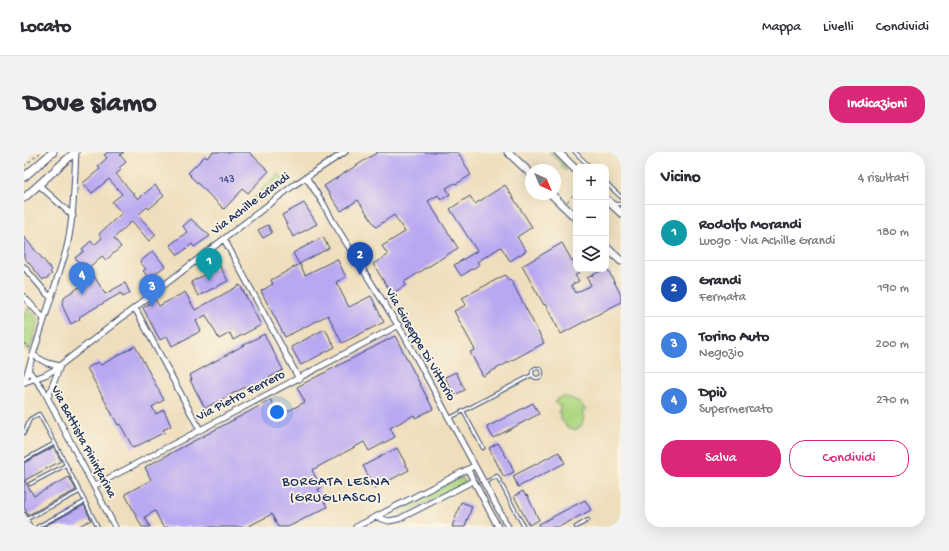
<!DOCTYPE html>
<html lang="it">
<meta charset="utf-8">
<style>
:root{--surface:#fff;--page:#f2f2f3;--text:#2b2b33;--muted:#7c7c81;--line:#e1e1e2;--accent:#db2777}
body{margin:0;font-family:"Gochi Hand",sans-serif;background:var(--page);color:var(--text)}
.controls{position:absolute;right:12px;top:12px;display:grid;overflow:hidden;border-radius:8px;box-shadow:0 4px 16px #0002}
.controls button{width:36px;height:36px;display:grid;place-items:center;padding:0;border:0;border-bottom:1px solid var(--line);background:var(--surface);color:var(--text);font:20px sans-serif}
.compass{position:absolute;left:501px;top:12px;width:36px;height:36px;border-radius:50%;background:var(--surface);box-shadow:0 4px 16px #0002;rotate:136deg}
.you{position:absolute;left:253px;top:260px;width:14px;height:14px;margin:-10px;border:3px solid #fff;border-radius:50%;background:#1a73e8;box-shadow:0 0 0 6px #1a73e833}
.badge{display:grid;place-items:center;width:26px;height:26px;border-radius:50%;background:var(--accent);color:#fff;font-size:13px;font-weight:700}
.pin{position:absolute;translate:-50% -33px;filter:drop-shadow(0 1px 2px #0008)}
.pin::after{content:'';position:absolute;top:21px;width:14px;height:12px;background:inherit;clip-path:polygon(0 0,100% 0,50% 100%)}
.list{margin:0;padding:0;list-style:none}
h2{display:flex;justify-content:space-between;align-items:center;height:52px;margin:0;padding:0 16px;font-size:17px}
h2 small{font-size:13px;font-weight:400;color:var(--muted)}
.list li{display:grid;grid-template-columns:26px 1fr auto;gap:12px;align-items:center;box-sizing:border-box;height:56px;padding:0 16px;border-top:1px solid var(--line)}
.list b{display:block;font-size:15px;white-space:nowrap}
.list p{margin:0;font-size:13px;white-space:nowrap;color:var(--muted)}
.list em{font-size:13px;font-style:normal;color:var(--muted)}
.actions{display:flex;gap:8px;padding:12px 16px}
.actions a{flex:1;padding:9px 0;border:1px solid var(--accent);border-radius:16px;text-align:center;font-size:14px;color:var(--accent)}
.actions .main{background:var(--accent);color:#fff}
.icon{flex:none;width:22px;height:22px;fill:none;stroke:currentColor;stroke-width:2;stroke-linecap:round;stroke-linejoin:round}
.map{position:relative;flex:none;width:597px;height:375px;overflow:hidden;border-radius:16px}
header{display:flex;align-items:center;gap:24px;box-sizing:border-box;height:56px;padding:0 20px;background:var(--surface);border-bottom:1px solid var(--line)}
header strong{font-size:19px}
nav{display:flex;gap:22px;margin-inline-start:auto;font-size:14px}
.intro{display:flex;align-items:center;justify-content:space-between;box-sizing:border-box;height:96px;padding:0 24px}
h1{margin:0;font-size:28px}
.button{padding:10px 18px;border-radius:16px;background:var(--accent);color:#fff;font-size:14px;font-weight:700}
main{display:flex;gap:24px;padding:0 24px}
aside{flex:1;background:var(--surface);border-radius:16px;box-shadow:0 4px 16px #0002}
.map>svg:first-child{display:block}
.green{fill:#afd781;stroke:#658370}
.building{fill:#b9a7f2}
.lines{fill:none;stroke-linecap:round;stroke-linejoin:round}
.lane-casing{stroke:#3b496c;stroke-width:4.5}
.street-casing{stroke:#3b496c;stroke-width:7}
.secondary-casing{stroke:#3b496c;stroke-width:9}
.path{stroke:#3b496c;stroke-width:1;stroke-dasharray:3 3;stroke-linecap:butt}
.lane{stroke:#fff;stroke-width:2.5}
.street{stroke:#fff;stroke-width:5}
.secondary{stroke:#fff;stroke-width:7}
.labels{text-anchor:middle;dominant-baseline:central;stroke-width:3.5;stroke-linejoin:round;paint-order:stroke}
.number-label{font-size:11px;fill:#424d83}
.street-label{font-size:13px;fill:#1b2f5e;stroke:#fcf5e5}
.neighbourhood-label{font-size:14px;letter-spacing:1px;fill:#1b2f5e;stroke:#fcf5e5}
</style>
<header>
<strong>Locato</strong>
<nav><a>Mappa</a><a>Livelli</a><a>Condividi</a></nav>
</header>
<div class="intro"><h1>Dove siamo</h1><a class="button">Indicazioni</a></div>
<main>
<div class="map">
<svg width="597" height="375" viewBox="0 0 597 375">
<rect width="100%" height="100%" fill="#fcf5e5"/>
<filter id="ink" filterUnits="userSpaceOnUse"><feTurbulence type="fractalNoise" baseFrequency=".025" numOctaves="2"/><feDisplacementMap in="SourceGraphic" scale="8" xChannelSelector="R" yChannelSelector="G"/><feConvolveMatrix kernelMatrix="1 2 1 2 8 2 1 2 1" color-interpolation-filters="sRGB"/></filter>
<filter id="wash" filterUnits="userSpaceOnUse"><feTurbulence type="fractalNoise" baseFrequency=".012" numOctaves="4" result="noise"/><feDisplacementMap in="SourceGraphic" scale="16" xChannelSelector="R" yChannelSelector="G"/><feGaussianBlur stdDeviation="0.9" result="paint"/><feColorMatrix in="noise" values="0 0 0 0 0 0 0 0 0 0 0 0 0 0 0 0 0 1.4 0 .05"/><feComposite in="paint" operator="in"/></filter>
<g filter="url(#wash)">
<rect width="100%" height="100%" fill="#eedebc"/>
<path class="green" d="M525 0H528L541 12 542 19 537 15 538 13Z
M254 22 260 28 211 66 210 65Z
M4 156 15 168 5 200 0 196V160Z
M536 245C547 244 555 249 562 258L558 259 560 266 557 274 552 278 543 275 536 266V260H534L537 254 531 251 533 247Z
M438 325 441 331 377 364 375 358Z"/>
<g id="blocks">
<path class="building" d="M84 0H100L96 3 102 10 95 16 97 18 92 22 114 47 131 33 140 44 125 57 123 55 114 63 132 83 125 89 108 69 90 86 97 95 82 108 78 104 62 118 51 106 60 99 58 97 67 89 70 93 78 86 75 82 98 61 88 50 98 42 85 27 68 41 59 31 76 17 74 14 83 6 80 3Z
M189 0H225L245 19 224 41 219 37 200 57 166 24 167 23 164 21 181 4 183 6Z
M354 0H434L447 23 432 32 431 31 422 36 426 42 417 48 414 43 404 49 434 96 380 130 382 133 368 142 349 112 364 103 358 94 381 80 370 63 352 75 334 48 317 59 300 34Z
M481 33 508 75 493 85 502 99 486 109 477 95 453 110 455 113 437 124 430 113 453 99 426 57 446 44 451 52Z
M280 51 293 72 269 85 258 63Z
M167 67 186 84 170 95 168 92 154 103 146 93 163 80 159 74Z
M244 73 248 81 239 86 234 78Z
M0 85 28 118 26 120 28 122 22 127 21 126 19 128 0 105Z
M299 85 305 96 275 112 269 101Z
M538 91 555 121 551 123 555 129 547 133 552 141 567 133 563 126 583 116 597 143V150L537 182 521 152 520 153 498 114Z
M129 99 141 114 126 126 119 119 122 117 116 110Z
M313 107 322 125 312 130 325 155 347 144 360 170 318 191 304 163 261 185 237 139 249 132 247 128 276 112 281 123Z
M196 114 204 129 174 144 167 130Z
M481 123 485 129 487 128 520 191 459 224 446 200 451 198 430 159 442 153 438 146Z
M70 124 81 142 101 131 106 141 99 145 97 141 55 165 56 167 47 172 38 153 41 144 64 130 62 128Z
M216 133 237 173 209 188 206 181 195 187 182 163 172 169 177 179 148 194 143 184 136 188 119 156 131 147 135 154 161 140 171 158Z
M301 177 311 195 277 213 267 195Z
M240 182 259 218 224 237 223 234 181 256 166 228H168L166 223Z
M371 184 409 257 391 266 390 263 366 276 371 285 345 299 340 290 288 318 297 336 294 337 303 355 264 375H254L248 362 223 375H139L131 359 121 365 126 375H118L101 342 127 328 121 315 247 248 255 264 281 250 273 235Z
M111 194 140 248 128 255 132 262 140 258 147 274 139 278 141 280 109 296 96 272 94 273 63 216 74 210 77 213Z
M432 220 441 238 430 243 421 225Z
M509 251 515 262 469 286 463 275Z
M474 291 488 314H487L490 320 480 325 465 296Z
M30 295 37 309 1 328 3 333 10 344 45 325 52 338 4 363 0 355V311Z
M373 296 385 318 351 336 339 314Z
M535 300 541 311 494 335 489 324Z
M499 339 502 344 503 343 515 368 505 373 490 344Z
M561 348 567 358 535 375H516L515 372Z
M437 350 448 354 441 375H428Z
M60 353 67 368 57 373 52 375H19Z"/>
</g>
</g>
<g filter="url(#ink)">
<use href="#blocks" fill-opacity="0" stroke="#3b496c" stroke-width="1"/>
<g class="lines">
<defs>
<path id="lane" d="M551 0 566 15
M582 31 597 45
M590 52H597
M508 221a5 5 0 1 1 10 0a5 5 0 1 1-10 0Z
M439 259 459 296
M426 266 508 223
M0 281 6 267 15 262 31 291
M0 308 31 291 74 375
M460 331 473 324 500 375
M6 332 42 313
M0 362 7 375
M3 367 55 340
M13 375 60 350
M552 375 564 368"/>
<path id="street" d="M282 25 299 51 308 68 380 183 484 375
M15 33 49 64
M200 87 275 227
M0 115 23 142 27 145
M0 145 20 167
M111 156 176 278
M9 203 23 211 36 214 24 245
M4 218 19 237 91 375
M1 230 21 223 30 218 270 33 321 0
M0 231 42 99C50 66 50 33 52 0
M444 318 474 375
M70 334 375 173
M352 365 365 369 375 367 449 329
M332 375 450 314"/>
<path id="secondary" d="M484 0 507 22
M534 0 552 18
M0 25 29 0
M527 42 552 66
M0 46 51 0
M582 47 597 61
M582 95 597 109"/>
</defs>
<use href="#lane" class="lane-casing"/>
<use href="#street" class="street-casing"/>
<use href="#secondary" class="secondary-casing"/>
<path class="path" d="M0 14 17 0
M543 50 552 40
M0 191 3 195H6"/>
<use href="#lane" class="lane"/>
<use href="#street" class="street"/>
<use href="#secondary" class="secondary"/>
</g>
</g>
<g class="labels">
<g class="number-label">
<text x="203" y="28">143</text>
</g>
<g class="street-label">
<text transform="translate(227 52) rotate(-37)">Via Achille Grandi</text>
<text transform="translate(396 193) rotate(60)">Via Giuseppe Di Vittorio</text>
<text transform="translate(217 244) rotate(-27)">Via Pietro Ferrero</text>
<text transform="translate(59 290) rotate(62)">Via Battista Pininfarina</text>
</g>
<g class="neighbourhood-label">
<text x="312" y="330">BORGATA LESNA<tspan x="312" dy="16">(GRUGLIASCO)</tspan></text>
</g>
</g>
</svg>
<div class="controls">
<button>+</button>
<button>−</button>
<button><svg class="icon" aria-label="layers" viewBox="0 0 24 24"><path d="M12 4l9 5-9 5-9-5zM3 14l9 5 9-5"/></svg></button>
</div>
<svg class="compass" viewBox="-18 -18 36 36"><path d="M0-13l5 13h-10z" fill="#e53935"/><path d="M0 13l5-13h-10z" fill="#7c7c81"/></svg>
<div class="you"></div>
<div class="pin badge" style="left:185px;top:129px;background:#0f9aa8">1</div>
<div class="pin badge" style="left:336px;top:123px;background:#1a4fb4">2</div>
<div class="pin badge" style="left:128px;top:155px;background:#3f7fe0">3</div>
<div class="pin badge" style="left:58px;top:143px;background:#3f7fe0">4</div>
</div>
<aside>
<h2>Vicino<small>4 risultati</small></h2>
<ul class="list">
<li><span class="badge" style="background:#0f9aa8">1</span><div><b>Rodolfo Morandi</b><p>Luogo · Via Achille Grandi</p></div><em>180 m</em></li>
<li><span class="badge" style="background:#1a4fb4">2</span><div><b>Grandi</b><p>Fermata</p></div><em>190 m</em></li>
<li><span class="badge" style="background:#3f7fe0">3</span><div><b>Torino Auto</b><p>Negozio</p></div><em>200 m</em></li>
<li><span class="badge" style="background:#3f7fe0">4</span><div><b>Dpiù</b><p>Supermercato</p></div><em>270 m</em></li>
</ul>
<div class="actions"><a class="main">Salva</a><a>Condividi</a></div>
</aside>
</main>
